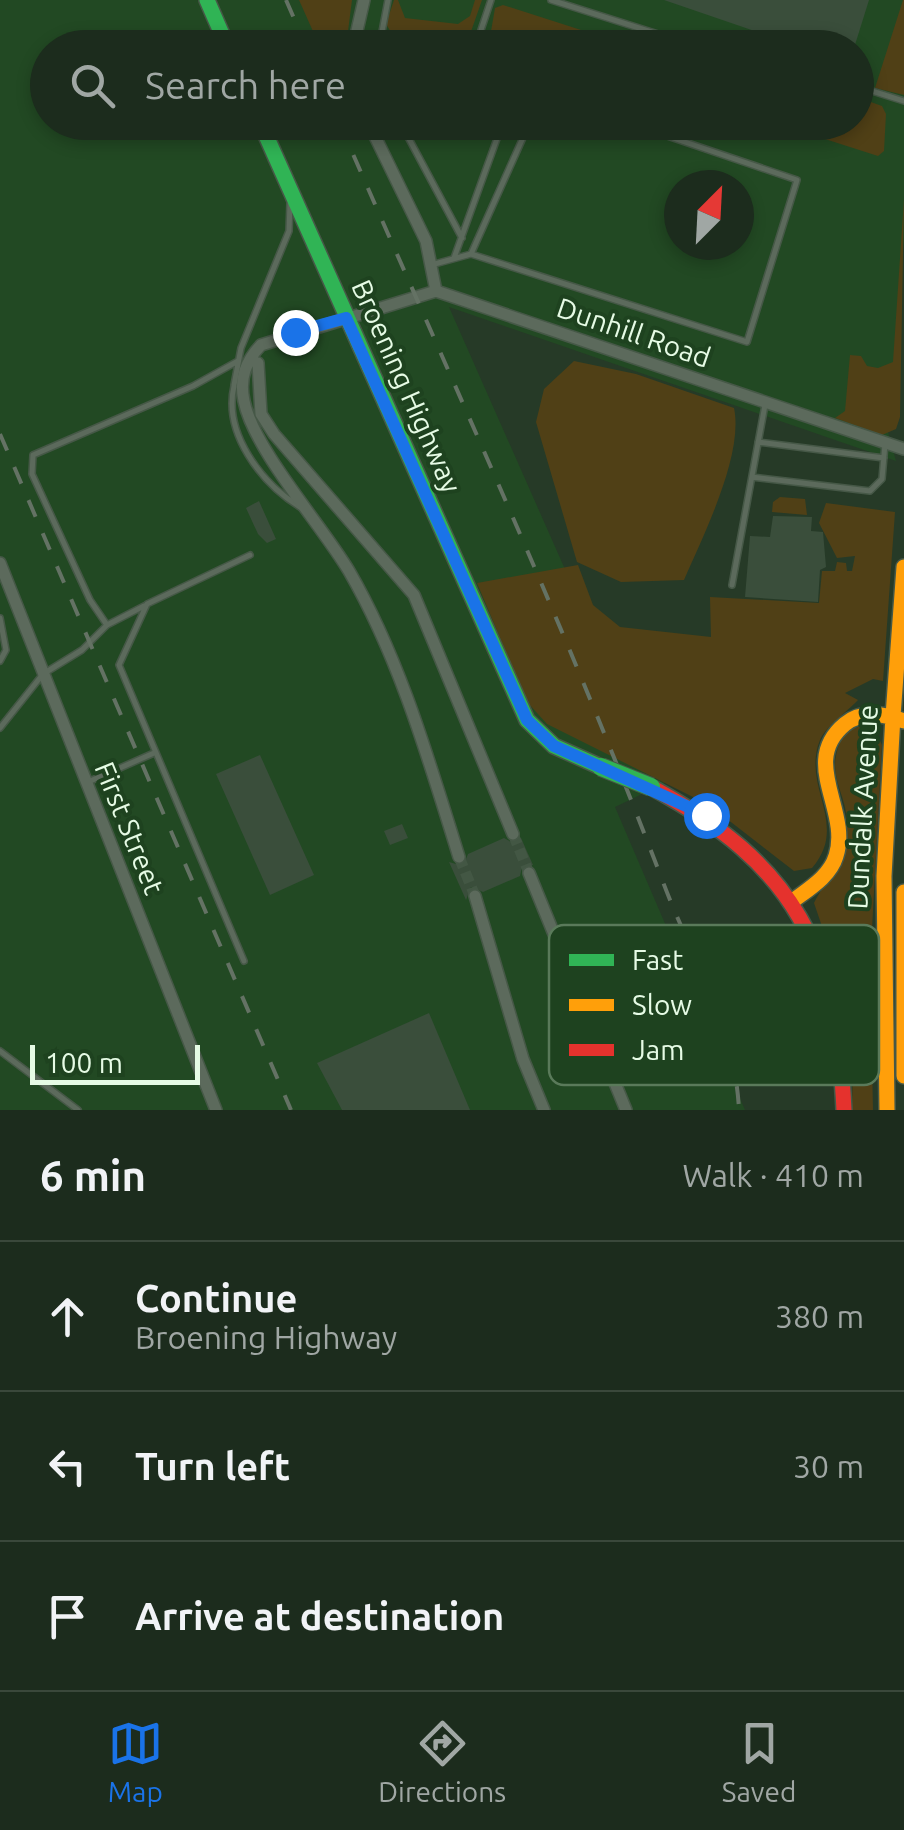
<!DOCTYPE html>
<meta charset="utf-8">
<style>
:root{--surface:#1c2c1d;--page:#29382a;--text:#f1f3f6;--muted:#a0a7a4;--line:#3a483b;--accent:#1a73e8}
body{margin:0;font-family:Ubuntu,sans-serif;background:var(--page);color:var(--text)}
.compass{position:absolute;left:664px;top:170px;width:90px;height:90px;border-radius:50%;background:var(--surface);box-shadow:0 5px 15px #0003;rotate:24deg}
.scale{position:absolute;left:30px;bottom:25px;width:170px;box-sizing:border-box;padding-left:10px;border:5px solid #e6fbe5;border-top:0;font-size:28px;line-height:35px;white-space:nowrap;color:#e6fbe5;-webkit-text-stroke:8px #1e421f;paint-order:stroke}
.stop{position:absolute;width:30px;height:30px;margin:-22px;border:8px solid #1a73e8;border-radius:50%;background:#fff}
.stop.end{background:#1a73e8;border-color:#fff;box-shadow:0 2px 10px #0008}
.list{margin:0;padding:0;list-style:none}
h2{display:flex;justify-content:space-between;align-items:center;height:130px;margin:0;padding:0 40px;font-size:42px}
h2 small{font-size:32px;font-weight:400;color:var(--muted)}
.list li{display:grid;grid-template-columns:65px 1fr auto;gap:30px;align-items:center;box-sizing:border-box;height:150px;padding:0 40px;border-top:2px solid var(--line)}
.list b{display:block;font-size:38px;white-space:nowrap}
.list p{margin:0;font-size:32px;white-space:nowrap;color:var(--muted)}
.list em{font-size:32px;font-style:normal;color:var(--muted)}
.icon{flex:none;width:55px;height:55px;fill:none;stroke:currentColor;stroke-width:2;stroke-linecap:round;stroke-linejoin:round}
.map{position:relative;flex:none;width:904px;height:1110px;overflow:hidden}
.search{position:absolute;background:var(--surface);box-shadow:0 5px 15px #0003;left:30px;right:30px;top:30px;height:110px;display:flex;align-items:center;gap:25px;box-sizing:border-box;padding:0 35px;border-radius:55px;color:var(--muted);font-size:38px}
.sheet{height:580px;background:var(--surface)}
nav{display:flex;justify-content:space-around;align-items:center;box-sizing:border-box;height:140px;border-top:2px solid var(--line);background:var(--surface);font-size:28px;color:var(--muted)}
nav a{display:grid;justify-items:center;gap:5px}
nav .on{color:var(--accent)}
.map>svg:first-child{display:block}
.built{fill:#224923;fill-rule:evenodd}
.green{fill:#504016}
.building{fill:#3a4e3b}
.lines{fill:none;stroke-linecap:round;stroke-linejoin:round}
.street-tunnel{stroke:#435744;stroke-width:11;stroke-dasharray:11 5.5;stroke-linecap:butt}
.lane-casing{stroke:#465847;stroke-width:8}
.street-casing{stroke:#465847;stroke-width:14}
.fast-casing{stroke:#465847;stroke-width:18}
.slow-casing{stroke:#465847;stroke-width:18}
.jam-casing{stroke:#465847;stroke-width:18}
.lane{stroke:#5c6a5c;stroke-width:5}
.street{stroke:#5c6a5c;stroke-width:11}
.fast{stroke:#30b455;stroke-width:15}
.slow{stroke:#ff9f0a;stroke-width:15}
.jam{stroke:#e5322d;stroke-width:15}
.rail{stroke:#647264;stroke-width:4;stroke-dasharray:18 18;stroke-linecap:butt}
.fast-bridge-casing{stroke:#465847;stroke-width:20;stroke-linecap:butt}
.fast-bridge{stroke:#30b455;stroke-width:18}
.route{stroke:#1a73e8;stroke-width:12}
.labels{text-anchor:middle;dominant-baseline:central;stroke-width:8;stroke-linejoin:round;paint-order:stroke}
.street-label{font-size:28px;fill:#e6fbe5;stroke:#1e421f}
.key{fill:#1e421f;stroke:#5a7a5a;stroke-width:2.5}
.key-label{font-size:28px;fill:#e6fbe5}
</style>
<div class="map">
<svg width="904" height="1110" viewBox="0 0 904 1110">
<rect width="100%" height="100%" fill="#263a27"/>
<path class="built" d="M0 0H904V238L888 432 896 461 449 307 595 637 849 695 615 807 745 1110H0ZM48 48H856V122H48ZM679 185H739V245H679Z"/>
<path class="green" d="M299 0H352L346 47H320Z
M394 0H398L405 18 458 24 470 16 475 0H482L467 43 394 37 386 24Z
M903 0H904V95L875 88Z
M503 5 634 47 489 43 495 8Z
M857 97 882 106 886 114 884 151 878 156 775 123 856 122Z
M904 199 900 417 896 429 882 435 835 418 845 411 850 355 861 356 867 366 878 368 893 362Z
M574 361 636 374 734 408C744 455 703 536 684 580L621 582 577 562 536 422 544 389Z
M780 497 805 499 807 515 772 512 773 502Z
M826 503 895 512 883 681 873 679 845 693 858 700C847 712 826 726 820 740 801 787 850 824 812 868L794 871 709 805 547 724 527 702 477 583 578 565 593 605 620 627 711 637 710 597 819 603 822 571H835L837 562 846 563 847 571H852L855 556 837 558 819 523Z
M864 725 876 732 882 745 870 966 873 1110H852L853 1059 842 985 814 903C824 884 842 858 846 837 854 794 817 776 847 730Z"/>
<path class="building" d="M664 0H869L854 48H804Z
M259 501 276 539 267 543 258 534 246 508Z
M773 516 812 517 811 531 823 532 826 567 820 570 818 602 745 597 750 536 770 537Z
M260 755 314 875 270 895 216 774Z
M402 824 408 838 390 845 384 831Z
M504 838 513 843 521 838 533 865 522 867 520 876 483 892 471 887 466 900 449 862 463 866 468 854Z
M429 1013 470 1110H342L317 1063Z"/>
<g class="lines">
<path class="street-tunnel" d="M513 834 529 873
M459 857 475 896"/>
<defs>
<path id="lane" d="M388 0 381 37 390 48
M551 0 702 48
M475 48 491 0
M856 86 904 101
M400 122 462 238
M471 254 530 122
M454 258 503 122
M431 265 471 254 747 342 797 180 626 122
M234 385 241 348 289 231 290 203
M234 386C223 433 261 483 300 507
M758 442 884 458
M752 477 870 491 882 479 885 444
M732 585 765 405
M0 618 6 650 0 661
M107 625 90 600 32 474 33 455 193 386 238 361
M0 728 43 674 82 650 107 625 144 606
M88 782 154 753
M244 961 119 665 147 604 250 555
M0 1051 78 1110"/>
<path id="street" d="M353 48 364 0
M368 122 426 241 436 291
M258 363 261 414 274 434 414 595 513 834
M0 563 216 1110
M459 857C429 761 400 659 349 571 321 524 254 450 244 401 239 378 246 361 261 345L436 291 904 449
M529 873 626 1110
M475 896 523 1059 544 1110"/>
<path id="fast" d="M207 0 228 48
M260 122 527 720 554 746 601 767"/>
<path id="slow" d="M893 716 904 567
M904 892V1076
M794 900C810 888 830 876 836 856 851 810 799 762 845 724 862 710 885 714 904 721
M887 1110 884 876 893 716"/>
<path id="jam" d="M651 787C797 866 836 947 844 1110"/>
</defs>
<use href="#lane" class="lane-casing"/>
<use href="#street" class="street-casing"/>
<use href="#fast" class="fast-casing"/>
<use href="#slow" class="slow-casing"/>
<use href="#jam" class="jam-casing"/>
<use href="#lane" class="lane"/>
<use href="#street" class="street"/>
<use href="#fast" class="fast"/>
<use href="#slow" class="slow"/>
<use href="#jam" class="jam"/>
<path class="rail" d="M286 0 307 48
M339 122C449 375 565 625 663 882 692 959 735 1026 739 1110
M0 434 291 1110"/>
<defs>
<path id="fast-bridge" d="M601 767 651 787"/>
</defs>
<use href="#fast-bridge" class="fast-bridge-casing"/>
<use href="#fast-bridge" class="fast-bridge"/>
</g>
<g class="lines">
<path class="route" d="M295 332 346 318 527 720 554 746 706 815"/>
</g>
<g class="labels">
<g class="street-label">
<text transform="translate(634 332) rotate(19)">Dunhill Road</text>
<text transform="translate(407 386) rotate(66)">Broening Highway</text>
<text transform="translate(862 807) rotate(-87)">Dundalk Avenue</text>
<text transform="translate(130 828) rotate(68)">First Street</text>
</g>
</g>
<rect x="549" y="925" width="330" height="160" rx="15" class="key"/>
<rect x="569" y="954" width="45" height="12" fill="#30b455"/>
<rect x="569" y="999" width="45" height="12" fill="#ff9f0a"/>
<rect x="569" y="1044" width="45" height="12" fill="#e5322d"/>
<g class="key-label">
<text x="632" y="970">Fast</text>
<text x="632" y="1015">Slow</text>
<text x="632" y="1060">Jam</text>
</g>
</svg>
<svg class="compass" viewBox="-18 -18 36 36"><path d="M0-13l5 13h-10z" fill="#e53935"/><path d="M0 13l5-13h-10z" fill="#a0a7a4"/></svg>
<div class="scale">100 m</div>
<div class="stop" style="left:706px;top:815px"></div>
<div class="stop end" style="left:295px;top:332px"></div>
<div class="search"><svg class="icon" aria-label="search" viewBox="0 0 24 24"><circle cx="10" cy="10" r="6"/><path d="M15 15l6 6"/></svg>Search here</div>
</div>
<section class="sheet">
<h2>6 min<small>Walk · 410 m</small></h2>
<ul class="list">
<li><svg class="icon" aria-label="ahead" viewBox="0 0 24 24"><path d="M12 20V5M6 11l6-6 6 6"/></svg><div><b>Continue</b><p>Broening Highway</p></div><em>380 m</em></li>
<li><svg class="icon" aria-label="left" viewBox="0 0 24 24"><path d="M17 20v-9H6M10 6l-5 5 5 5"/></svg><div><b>Turn left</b></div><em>30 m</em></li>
<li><svg class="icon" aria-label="arrive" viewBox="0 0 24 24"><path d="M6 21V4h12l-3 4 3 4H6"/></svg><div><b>Arrive at destination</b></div></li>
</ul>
</section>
<nav>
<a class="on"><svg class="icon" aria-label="map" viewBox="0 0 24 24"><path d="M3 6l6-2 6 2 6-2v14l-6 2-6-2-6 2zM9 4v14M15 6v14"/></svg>Map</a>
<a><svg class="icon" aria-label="directions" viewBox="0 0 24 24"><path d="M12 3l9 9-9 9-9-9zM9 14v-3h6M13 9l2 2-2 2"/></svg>Directions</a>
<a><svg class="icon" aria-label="saved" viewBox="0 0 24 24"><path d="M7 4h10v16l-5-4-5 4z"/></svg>Saved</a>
</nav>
